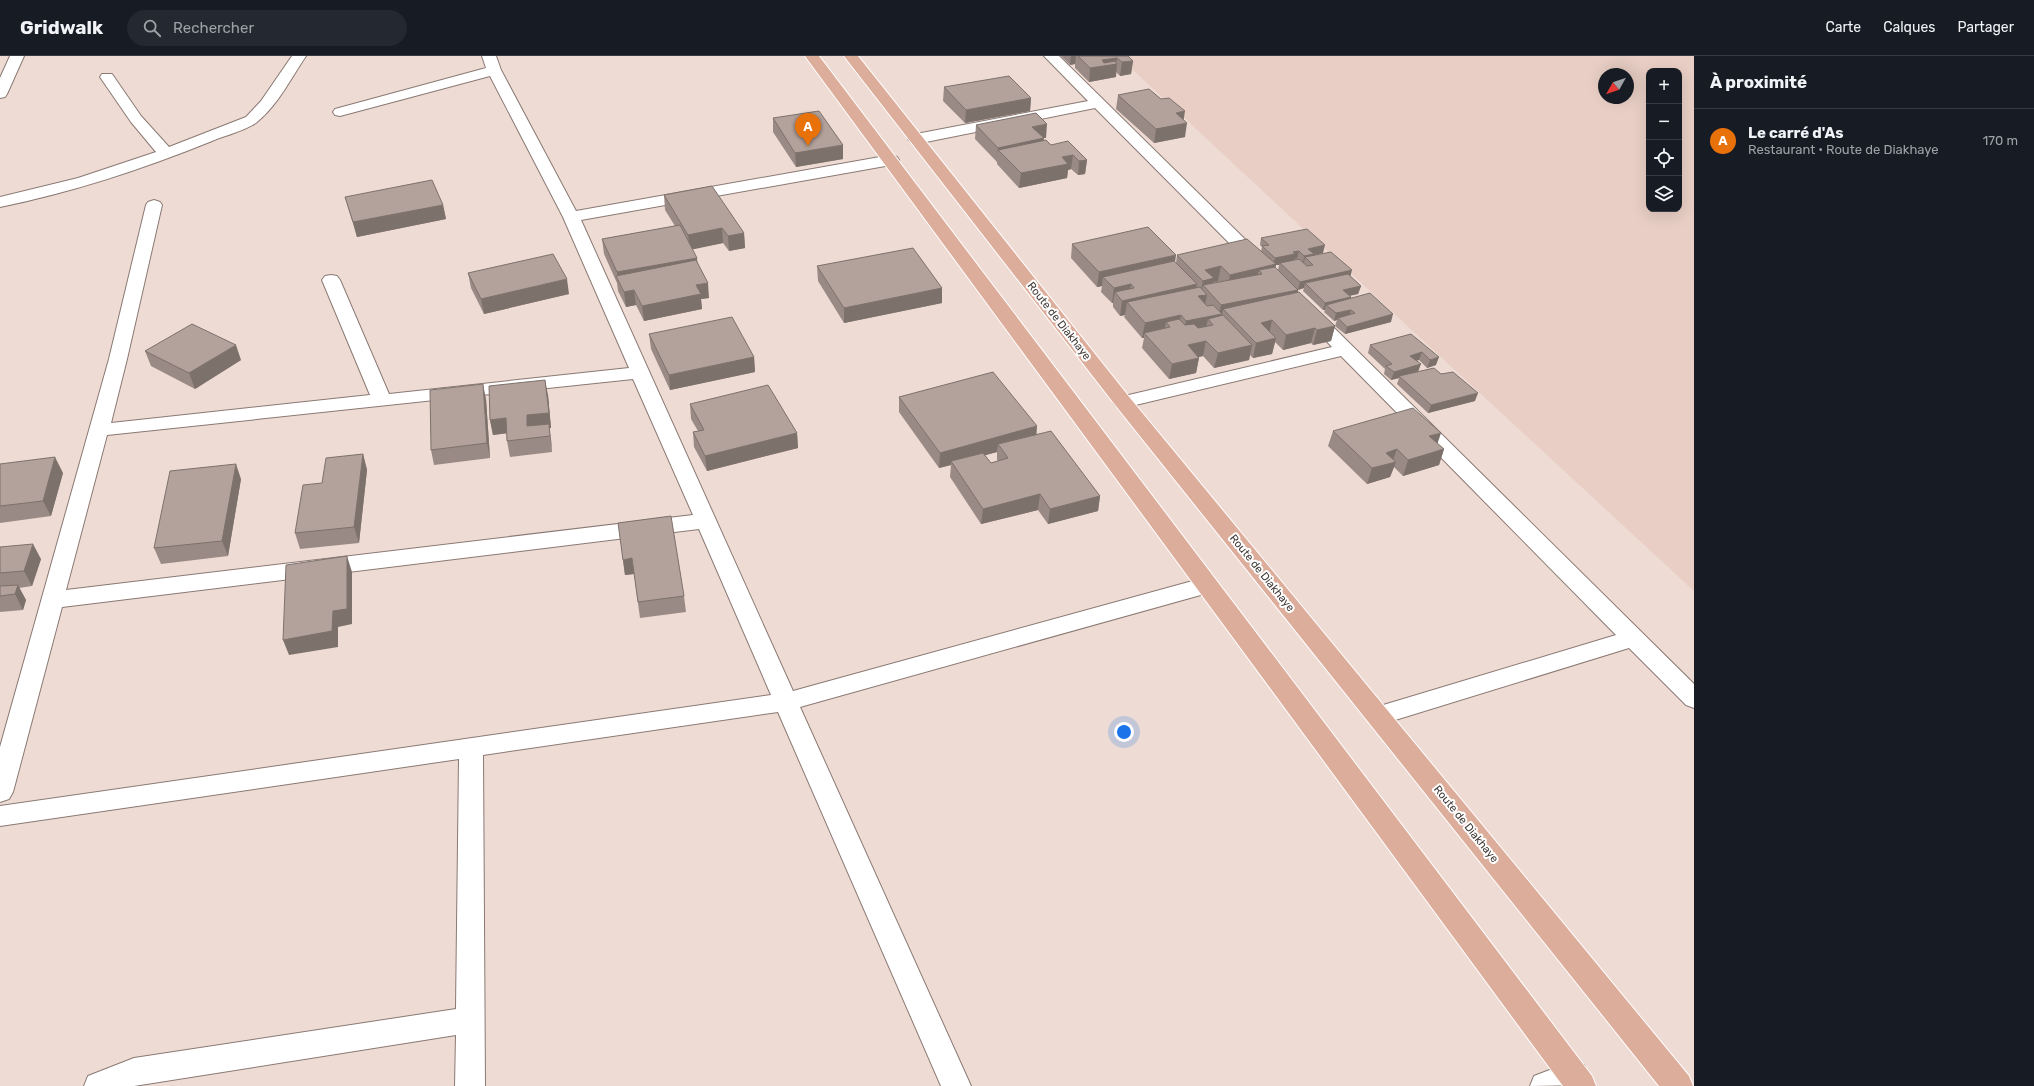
<!DOCTYPE html>
<html lang="fr">
<meta charset="utf-8">
<style>
:root{--surface:#171b24;--page:#242831;--text:#f1f3f6;--muted:#9ea1a6;--line:#363941;--accent:#db2777}
body{margin:0;font-family:Rubik,sans-serif;background:var(--page);color:var(--text)}
.controls{position:absolute;right:12px;top:12px;display:grid;overflow:hidden;border-radius:8px;box-shadow:0 4px 16px #0002}
.controls button{width:36px;height:36px;display:grid;place-items:center;padding:0;border:0;border-bottom:1px solid var(--line);background:var(--surface);color:var(--text);font:20px sans-serif}
.compass{position:absolute;left:1598px;top:12px;width:36px;height:36px;border-radius:50%;background:var(--surface);box-shadow:0 4px 16px #0002;rotate:230deg}
.you{position:absolute;left:1124px;top:676px;width:14px;height:14px;margin:-10px;border:3px solid #fff;border-radius:50%;background:#1a73e8;box-shadow:0 0 0 6px #1a73e833}
.badge{display:grid;place-items:center;width:26px;height:26px;border-radius:50%;background:var(--accent);color:#fff;font-size:13px;font-weight:700}
.pin{position:absolute;translate:-50% -33px;filter:drop-shadow(0 1px 2px #0008)}
.pin::after{content:'';position:absolute;top:21px;width:14px;height:12px;background:inherit;clip-path:polygon(0 0,100% 0,50% 100%)}
.list{margin:0;padding:0;list-style:none}
h2{display:flex;justify-content:space-between;align-items:center;height:52px;margin:0;padding:0 16px;font-size:17px}
h2 small{font-size:13px;font-weight:400;color:var(--muted)}
.list li{display:grid;grid-template-columns:26px 1fr auto;gap:12px;align-items:center;box-sizing:border-box;height:64px;padding:0 16px;border-top:1px solid var(--line)}
.list b{display:block;font-size:15px;white-space:nowrap}
.list p{margin:0;font-size:13px;white-space:nowrap;color:var(--muted)}
.list em{font-size:13px;font-style:normal;color:var(--muted)}
.icon{flex:none;width:22px;height:22px;fill:none;stroke:currentColor;stroke-width:2;stroke-linecap:round;stroke-linejoin:round}
.map{position:relative;flex:none;width:1694px;height:1030px;overflow:hidden}
header{display:flex;align-items:center;gap:24px;box-sizing:border-box;height:56px;padding:0 20px;background:var(--surface);border-bottom:1px solid var(--line)}
header strong{font-size:19px}
nav{display:flex;gap:22px;margin-inline-start:auto;font-size:14px}
.search{width:280px;height:36px;background:var(--page);display:flex;align-items:center;gap:10px;box-sizing:border-box;padding:0 14px;border-radius:22px;color:var(--muted);font-size:15px}
main{display:flex}
aside{flex:1;background:var(--surface)}
.map>svg:first-child{display:block}
.built{fill:#e8cec4;fill-rule:evenodd}
.lines{fill:none;stroke-linecap:round;stroke-linejoin:round}
.minor-casing{stroke:#8a7973;stroke-width:2}
.major-casing{stroke:#fff;stroke-width:2}
.minor{fill:#fff;fill-rule:evenodd}
.major{fill:#ddad9c;fill-rule:evenodd}
.wall{fill:#9a8a85;fill-rule:evenodd}
.shaded-wall{fill:#7d716c}
.building{fill:#b3a19b;stroke:#7d716c}
.labels{text-anchor:middle;dominant-baseline:central;stroke-width:4;stroke-linejoin:round;paint-order:stroke}
.street-label{font-size:11px;fill:#413a37;stroke:#fff}
</style>
<header>
<strong>Gridwalk</strong>
<div class="search"><svg class="icon" aria-label="search" viewBox="0 0 24 24"><circle cx="10" cy="10" r="6"/><path d="M15 15l6 6"/></svg>Rechercher</div>
<nav><a>Carte</a><a>Calques</a><a>Partager</a></nav>
</header>
<main>
<div class="map">
<svg width="1694" height="1030" viewBox="0 0 1694 1030">
<rect width="100%" height="100%" fill="#eedbd4"/>
<path class="built" d="M1118 0H1694V535L1402 265ZM1649 15H1679V153H1649ZM1604 18H1628V42H1604Z"/>
<g class="lines">
<defs>
<path id="minor" d="M10 0H24L7 38 5 41 0 42V22Z
M292 0H306C291 22 278 49 257 66 248 74 224 80 212 85 143 113 73 136 0 151V141L78 122 156 96 131 66 100 21 102 18H112L141 60 169 91 246 61 261 45Z
M482 0H496L501 14 576 155 891 99 897 101 899 104 897 107 891 109 581 164 793 635 1207 521 1215 523 1218 529 1215 535 800 651 971 1030H941L778 656 483 699 485 1030H455L456 979 134 1030H84L88 1020 134 1002 456 953 459 703 0 770V750L771 639 699 473 62 551 13 736 9 743 0 746V691L109 303 146 149 148 146 154 144 160 146 162 149 127 303 111 367 370 339 322 224 325 220 331 219 337 220 340 224 389 338 629 312 563 161 490 20 340 60 335 59 333 56 335 53 486 12ZM633 323 693 459 66 534 107 379Z
M1044 0H1059L1264 202 1267 206 1264 210 1258 211 1252 210 1095 52 916 88 911 86 908 83 911 80 916 78 1088 45Z
M1311 254 1317 255 1694 628V652L1686 649 1629 592 1379 669 1370 667 1367 660 1370 653 1616 579 1341 300 1123 352 1116 350 1113 346 1116 342 1332 291 1302 259 1305 255Z
M1573 1005 1584 1009 1588 1019 1584 1029 1530 1030 1534 1020Z"/>
<path id="major" d="M805 0H819L1592 1020 1596 1030H1563Z
M844 0H858L1130 342 1689 1020 1693 1030H1659L1116 350Z"/>
</defs>
<use href="#minor" class="minor-casing"/>
<use href="#major" class="major-casing"/>
<use href="#minor" class="minor"/>
<use href="#major" class="major"/>
</g>
<path class="wall" d="M1061 0H1128L1133 5 1131 18 1120 20 1116 16V21L1089 26 1075 12V8L1070 9Z
M944 31 1031 42 1030 55 965 67 943 45Z
M1118 39 1183 63 1185 81 1154 87 1116 53Z
M773 62 843 103 796 111 773 76Z
M976 69 1046 82H1044L1043 85 1051 89 1087 104 1085 118 1078 119 1071 113 1068 114 1067 122 1019 132 997 108V106L975 83Z
M664 139 744 177 745 192 729 195 723 187 692 193 709 242 701 243 702 253 644 265 636 249 626 251 618 235 617 227 604 198 602 183 675 170 665 154Z
M345 141 443 149 446 163 357 181Z
M1261 182 1323 197 1314 199 1313 200 1351 221 1361 230 1358 238 1350 240 1351 242 1391 266 1345 278 1335 270 1337 264 1334 265 1324 256 1325 254H1323L1303 235 1304 232 1298 234V236L1335 270 1331 285 1313 289 1311 287 1283 294 1275 286 1272 298 1253 302 1250 299 1249 304 1214 312 1203 300 1199 301 1196 317 1169 323 1142 292 1144 282H1142L1124 261 1125 259 1120 260 1113 251V247H1112L1101 236 1102 230 1097 231 1071 202 1072 188 1176 207 1177 199 1261 195 1262 191 1260 189ZM1276 209H1279L1278 214 1275 211Z
M817 210 942 232V247L844 267 818 225Z
M468 217 569 238 484 258 471 232Z
M649 278 754 301 755 316 670 334 651 293Z
M1411 278 1436 309 1427 312 1419 304 1416 305 1418 316 1441 318 1475 345 1428 357 1397 328 1399 322 1391 324 1384 318 1385 313 1368 297 1370 289Z
M145 295 241 304 195 333 151 310Z
M548 339 551 372H549L551 383 552 396 510 401 507 385V377L493 379 490 364Z
M899 341 1036 379 1100 440 1098 455 1048 468 1038 454 981 468 950 421 951 409 939 412 899 356ZM997 396V404L998 405 991 407 985 399Z
M486 343 490 402 434 409 431 394Z
M690 348 797 377 798 392 707 415 694 391 693 376 698 375 691 363Z
M1333 375 1437 387 1444 393 1439 409 1403 420 1394 411 1390 421 1367 428 1328 390Z
M363 398 367 414 359 487 300 493 295 477 322 427Z
M0 408 63 417 51 460 0 467Z
M241 423 228 500 161 508 154 492Z
M0 491 41 503 32 530 19 532 26 544 23 554 0 556Z
M623 504 684 540 686 556 640 562 634 518 625 519Z"/>
<path class="shaded-wall" d="M1071 0H1076L1075 8 1070 9Z
M1117 2 1116 8H1117L1116 21 1089 26 1090 12 1102 4Z
M1133 5 1131 18 1120 20 1122 6Z
M1031 42 1030 55 965 67 966 54Z
M1185 55 1183 68 1187 67 1185 81 1154 87 1156 73 1176 57Z
M1047 68 1046 82H1044L1042 96 998 94 996 106 998 92 1032 71Z
M843 89V103L796 111 795 97Z
M1073 99 1071 113 1068 114 1067 122 1019 132 1021 117 1062 101Z
M1087 104 1085 118 1078 119 1079 105Z
M443 149 446 163 357 181 353 166Z
M722 172 723 187 690 194 688 179Z
M744 177 745 192 729 195 728 180Z
M1325 189 1323 197 1314 199 1312 206 1305 201 1304 207H1303L1304 200 1308 193Z
M1299 195 1297 202 1294 203 1293 206 1280 207 1279 209H1276L1273 223 1262 218 1259 214 1256 227 1227 234 1230 219 1273 209 1275 202Z
M1176 199 1174 214 1103 221 1102 230 1097 231 1099 216Z
M697 202 698 216 618 224 617 216Z
M1221 210 1218 225 1213 226 1211 237 1203 229 1201 239H1200L1205 214Z
M1352 214 1350 222 1305 227 1304 232 1298 234 1300 226Z
M567 223 569 238 484 258 481 243Z
M708 227 709 242 701 243 702 253 644 265 642 250 696 229Z
M1131 228 1129 243 1115 236 1113 247H1112L1114 232Z
M1197 228 1194 243 1127 246 1125 259 1120 260 1122 245Z
M1361 230 1358 238 1341 241 1343 234Z
M942 232V247L844 267V252Z
M634 234 636 249 626 251 624 236Z
M1298 234 1295 249 1223 253 1221 264 1213 269 1208 263 1205 276 1183 280 1186 265 1219 258 1221 249Z
M1207 239 1204 254 1198 240Z
M1351 241 1349 248 1326 249 1325 254H1323L1325 247Z
M1351 254 1349 261 1338 262 1337 264 1334 265 1336 257Z
M1393 258 1391 266 1345 278 1347 271Z
M1181 259 1178 274 1170 271 1166 266 1164 277H1144V282H1142L1145 267Z
M1272 264 1269 279 1261 267Z
M1335 270 1331 285 1313 289 1317 274Z
M1315 272 1311 287 1283 294 1286 279Z
M1276 282 1272 298 1253 302 1256 287Z
M1206 285 1203 300 1185 304 1188 289Z
M236 289 241 304 195 333 189 317Z
M1252 289 1249 304 1214 312 1218 297Z
M1422 296 1419 304 1407 307 1410 300Z
M754 301 755 316 670 334 669 319Z
M1439 301 1436 309 1427 312 1430 304Z
M1199 302 1196 317 1169 323 1172 308Z
M1421 308 1418 316 1399 320V322L1391 324 1394 316Z
M545 324 548 339 551 372H549L551 383 552 396 550 380 527 370V359Z
M483 328 486 343 490 402 487 387Z
M1478 337 1475 345 1428 357 1431 349Z
M506 362 509 377 493 379 490 364Z
M1037 370 1036 386 998 388 997 396 953 408 951 405V409L939 412 940 397Z
M797 377 798 392 707 415 705 400Z
M1441 377 1436 392 1429 380Z
M1397 393 1392 407 1396 406 1390 421 1367 428 1372 412 1386 397Z
M1444 393 1439 409 1403 420 1408 404Z
M363 398 367 414 359 487 354 471Z
M55 401 63 417 51 460 43 445Z
M236 408 241 423 228 500 222 485Z
M1040 438 1038 454 981 468 983 453Z
M1100 440 1098 455 1048 468 1050 453Z
M33 488 41 503 32 530 24 515Z
M347 500 352 516V568L338 571V591L289 599 283 584 333 555Z
M632 502 634 518 625 519 623 504Z
M18 529 26 544 23 554 15 538Z"/>
<path class="building" d="M1078 0H1128L1133 5 1122 6 1117 2 1102 4 1104 7 1115 5 1117 8 1090 12Z
M1009 20 1031 42 966 54 944 31Z
M1149 33 1161 43 1169 42 1185 55 1176 57 1187 67 1156 73 1118 39Z
M819 55 843 89 795 97 773 62Z
M1036 57 1047 68 1032 71 1044 82 998 92 976 69Z
M1046 84 1051 89 1068 85 1087 104 1079 105 1073 99 1062 101 1068 108 1021 117 998 94Z
M432 124 443 149 353 166 345 141Z
M712 130 744 177 728 180 722 172 688 179 664 139Z
M680 169 697 202 617 216 602 183Z
M1148 171 1176 199 1099 216 1072 188Z
M1307 173 1325 189 1308 193 1314 198 1304 200 1299 195 1293 196 1295 198 1275 202 1262 190 1269 189 1261 182Z
M1247 183 1276 208 1230 219 1221 210 1205 214 1214 222 1203 225 1177 199Z
M913 192 942 232 844 252 817 210Z
M1331 196 1352 214 1300 226 1280 207 1299 203 1307 210 1313 209 1305 201Z
M553 198 567 223 481 243 468 217Z
M696 204 708 227 696 229 701 238 642 250 634 234 624 236 616 220Z
M1174 205 1197 228 1122 245 1115 236 1134 232 1131 228 1114 232 1103 221Z
M1275 211 1298 234 1221 249 1203 229 1262 218 1259 214Z
M1348 218 1361 230 1343 234 1351 241 1325 247 1305 227Z
M1200 231 1207 239 1198 240 1207 250 1213 249 1222 258 1186 265 1181 259 1145 267 1127 246Z
M1299 236 1335 270 1317 274 1315 272 1286 279 1272 264 1261 267 1276 282 1256 287 1223 253Z
M1370 237 1393 258 1347 271 1338 262 1355 257 1351 254 1336 257 1326 249Z
M1223 259 1252 289 1218 297 1206 285 1188 289 1199 302 1172 308 1144 277 1170 271 1166 266 1179 263 1185 269 1194 268 1198 272 1213 269 1208 263Z
M732 261 754 301 669 319 649 278Z
M192 268 236 289 189 317 145 295Z
M1411 278 1439 301 1430 304 1422 296 1410 300 1421 308 1394 316 1386 310 1392 308 1370 289Z
M1434 312 1441 318 1453 316 1478 337 1431 349 1399 320Z
M993 316 1037 370 940 397 899 341Z
M545 324 549 357 527 359V370L549 368 550 380 507 385 506 362 490 364 489 330Z
M483 328 487 387 431 394 430 334Z
M768 329 797 377 705 400 693 376 704 374 690 348Z
M1413 352 1441 377 1429 380 1444 393 1408 404 1397 393 1386 397 1396 406 1372 412 1333 375Z
M1051 375 1100 440 1050 453 1040 438 983 453 951 405 983 397 991 407 1008 402 998 388Z
M363 398 354 471 295 477 303 429 322 427 326 402Z
M55 401 43 445 0 450V408Z
M236 408 222 485 154 492 170 415Z
M671 460 684 540 638 546 632 502 623 504 618 467Z
M33 488 24 515 0 517V491Z
M347 500V553L333 555 332 575 283 584 286 509Z
M18 529 15 538 0 540V530Z"/>
<g class="labels">
<g class="street-label">
<text transform="translate(1059 265) rotate(52)">Route de Diakhaye</text>
<text transform="translate(1262 517) rotate(51)">Route de Diakhaye</text>
<text transform="translate(1466 768) rotate(51)">Route de Diakhaye</text>
</g>
</g>
</svg>
<div class="controls">
<button>+</button>
<button>−</button>
<button><svg class="icon" aria-label="locate" viewBox="0 0 24 24"><circle cx="12" cy="12" r="6"/><path d="M12 2v4M12 18v4M2 12h4M18 12h4"/></svg></button>
<button><svg class="icon" aria-label="layers" viewBox="0 0 24 24"><path d="M12 4l9 5-9 5-9-5zM3 14l9 5 9-5"/></svg></button>
</div>
<svg class="compass" viewBox="-18 -18 36 36"><path d="M0-13l5 13h-10z" fill="#e53935"/><path d="M0 13l5-13h-10z" fill="#9ea1a6"/></svg>
<div class="you"></div>
<div class="pin badge" style="left:808px;top:90px;background:#e8710a">A</div>
</div>
<aside>
<h2>À proximité<small></small></h2>
<ul class="list">
<li><span class="badge" style="background:#e8710a">A</span><div><b>Le carré d'As</b><p>Restaurant · Route de Diakhaye</p></div><em>170 m</em></li>
</ul>
</aside>
</main>
